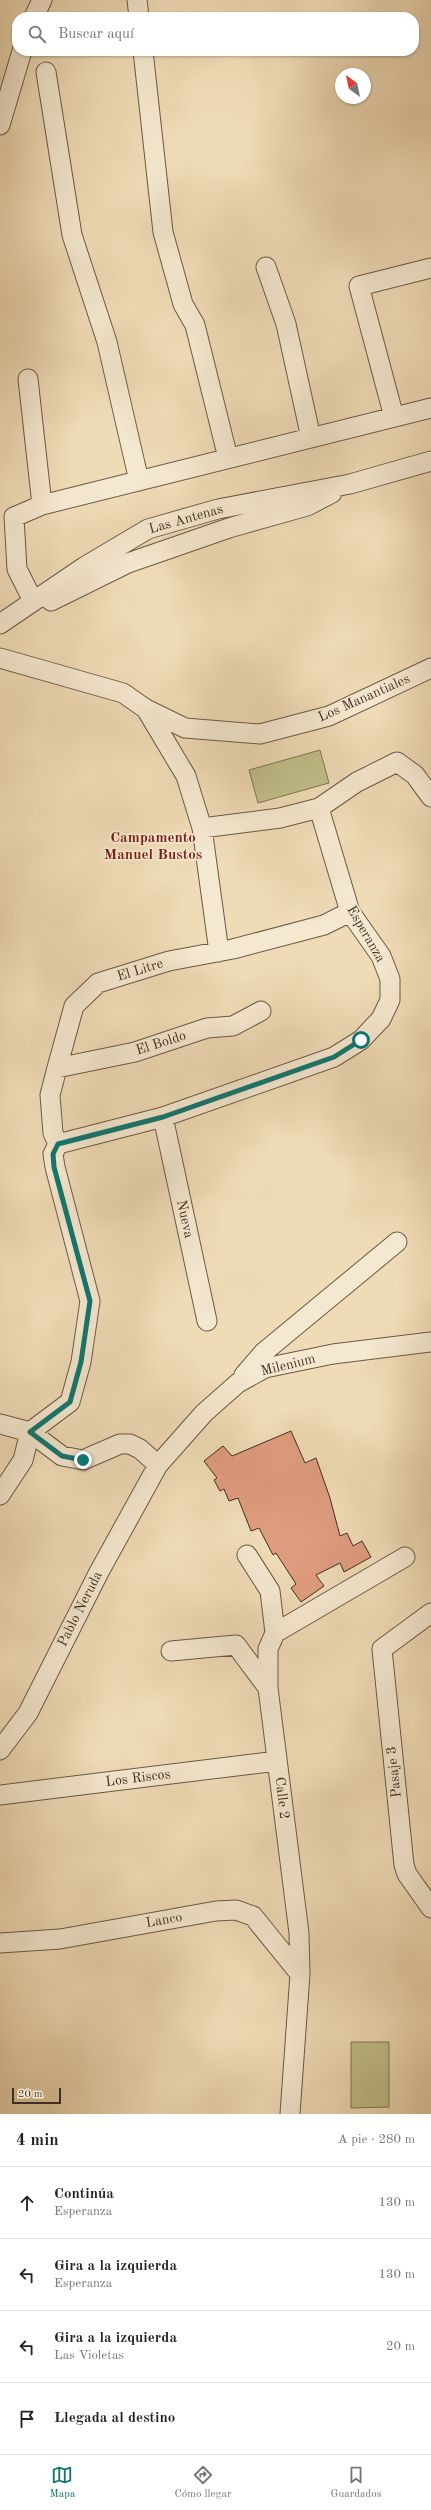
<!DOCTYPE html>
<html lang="es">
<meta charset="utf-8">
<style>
:root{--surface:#fff;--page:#f2f2f2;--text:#222;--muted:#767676;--line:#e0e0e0;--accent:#0f766e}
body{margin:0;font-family:"Old Standard TT",serif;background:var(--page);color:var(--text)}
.compass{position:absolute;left:335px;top:68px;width:36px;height:36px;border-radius:50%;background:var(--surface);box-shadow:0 1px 3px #0004;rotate:327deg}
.scale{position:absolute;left:12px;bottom:10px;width:49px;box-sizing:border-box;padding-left:4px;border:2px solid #3e2f1f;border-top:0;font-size:11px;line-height:14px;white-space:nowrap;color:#3e2f1f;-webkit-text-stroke:3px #f5e8d0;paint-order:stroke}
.stop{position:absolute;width:12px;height:12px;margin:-9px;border:3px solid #0f766e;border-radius:50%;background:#fff}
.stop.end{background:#0f766e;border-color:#fff;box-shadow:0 1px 4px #0008}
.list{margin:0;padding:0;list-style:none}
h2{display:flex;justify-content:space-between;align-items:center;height:52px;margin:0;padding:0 16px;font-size:17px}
h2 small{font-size:13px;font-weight:400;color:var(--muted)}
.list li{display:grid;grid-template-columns:26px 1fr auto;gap:12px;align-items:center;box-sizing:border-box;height:72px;padding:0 16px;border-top:1px solid var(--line)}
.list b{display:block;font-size:15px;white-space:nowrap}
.list p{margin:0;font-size:13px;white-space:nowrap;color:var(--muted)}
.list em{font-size:13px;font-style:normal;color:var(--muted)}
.icon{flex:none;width:22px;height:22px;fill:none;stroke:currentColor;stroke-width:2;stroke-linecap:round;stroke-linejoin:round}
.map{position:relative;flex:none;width:431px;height:2114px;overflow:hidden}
.search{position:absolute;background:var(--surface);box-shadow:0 1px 3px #0004;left:12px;right:12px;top:12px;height:44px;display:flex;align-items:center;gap:10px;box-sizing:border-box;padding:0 14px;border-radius:16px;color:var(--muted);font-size:15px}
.sheet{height:340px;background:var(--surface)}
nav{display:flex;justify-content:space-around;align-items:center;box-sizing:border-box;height:56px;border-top:1px solid var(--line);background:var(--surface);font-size:11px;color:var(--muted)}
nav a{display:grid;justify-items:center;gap:2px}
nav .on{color:var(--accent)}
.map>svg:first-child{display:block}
.green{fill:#c0be89;stroke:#7f7654}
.building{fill:#e09c80;stroke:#3e2f1f}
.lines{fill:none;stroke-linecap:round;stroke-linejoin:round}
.street-casing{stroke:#6a5a45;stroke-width:21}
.street{stroke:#f5e8d0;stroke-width:19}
.route{stroke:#0f766e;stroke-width:5}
.labels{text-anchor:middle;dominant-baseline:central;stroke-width:3.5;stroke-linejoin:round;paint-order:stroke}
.street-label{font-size:14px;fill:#3e2f1f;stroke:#f5e8d0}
.neighbourhood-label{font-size:15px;font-weight:bold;fill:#7a1f14;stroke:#f5e8d0}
</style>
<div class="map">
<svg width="431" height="2114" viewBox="0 0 431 2114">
<rect width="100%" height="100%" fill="#efdbb6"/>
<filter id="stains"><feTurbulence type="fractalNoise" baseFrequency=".005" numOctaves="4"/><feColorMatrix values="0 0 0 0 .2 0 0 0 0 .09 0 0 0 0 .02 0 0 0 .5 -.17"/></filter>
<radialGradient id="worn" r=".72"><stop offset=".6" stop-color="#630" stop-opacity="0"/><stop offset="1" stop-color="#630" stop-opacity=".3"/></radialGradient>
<path class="green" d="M320 750 329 783 258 803 249 770Z
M351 2042H389V2107L351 2108Z"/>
<path class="building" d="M291 1431 305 1463 316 1458 330 1498 340 1536 347 1533 353 1546 362 1541 371 1557 344 1572 340 1563 316 1575 324 1586 301 1602 291 1588 296 1584 276 1553 273 1555 259 1528 251 1531 238 1498 229 1501 224 1489 220 1491 214 1480 217 1478 204 1461 223 1446 232 1456Z"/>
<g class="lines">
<defs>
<path id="street" d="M137 0 139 17
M34 17 42 0
M143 51 163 232 183 304 195 325 228 458
M46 72 72 235 107 342 139 481
M0 125 22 51
M266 267 286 324 311 438
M28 379 42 505
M394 417 359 286 431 268
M33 601 17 569 14 517 42 505 431 408
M51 601 128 563 229 528 307 506 332 493
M0 624 84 567 148 529 218 509 350 484 431 461
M0 658 123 693 146 709 185 728 260 734 329 716 431 668
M146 709 186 776 202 828 219 952
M202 828 280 818 319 808 357 782 397 762 415 775 431 797
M57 1068 135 1052 207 1028 233 1026 261 1011
M163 1117 207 1321
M58 1144 53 1133 50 1095 57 1068 74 1006 98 983 169 961 233 949 324 925 350 912
M244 1375 264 1352 397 1242
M0 1424 30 1432 62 1456 83 1460 120 1444H130L140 1449 158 1465
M0 1495 23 1460 30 1432 70 1402 81 1362 90 1301 55 1167 53 1154 58 1144 163 1117 334 1057 361 1040 381 1019 390 1000V979L381 956 350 912 319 808
M247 1555 270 1591 275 1633
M431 1613 382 1649 404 1865 407 1874 431 1908
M171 1651 236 1645 268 1688
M0 1750 28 1713 99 1572 158 1465 204 1413 238 1383 265 1368 333 1354 431 1342
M0 1795 277 1761
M0 1943 60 1939 216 1911 236 1910 253 1916 300 1974
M290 2114 300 1974 299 1933 268 1688V1649L275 1633 405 1557"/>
</defs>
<use href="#street" class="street-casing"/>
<use href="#street" class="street"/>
</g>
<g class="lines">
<path class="route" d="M83 1460 62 1456 30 1432 70 1402 81 1362 90 1301 54 1167 53 1154 58 1144 163 1117 334 1057 361 1040"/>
</g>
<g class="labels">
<g class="street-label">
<text transform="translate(186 519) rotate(-16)">Las Antenas</text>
<text transform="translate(364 698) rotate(-24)">Los Manantiales</text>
<text transform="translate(366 934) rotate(60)">Esperanza</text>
<text transform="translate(140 970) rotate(-17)">El Litre</text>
<text transform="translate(161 1043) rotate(-18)">El Boldo</text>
<text transform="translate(185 1219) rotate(78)">Nueva</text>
<text transform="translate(288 1365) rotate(-14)">Milenium</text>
<text transform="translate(80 1609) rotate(-63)">Pablo Neruda</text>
<text transform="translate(394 1772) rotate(-96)">Pasaje 3</text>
<text transform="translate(138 1778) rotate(-7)">Los Riscos</text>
<text transform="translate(282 1798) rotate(83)">Calle 2</text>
<text transform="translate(164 1920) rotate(-10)">Lanco</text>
</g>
<g class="neighbourhood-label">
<text x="153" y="838">Campamento<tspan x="153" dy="17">Manuel Bustos</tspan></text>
</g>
</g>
<rect width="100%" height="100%" filter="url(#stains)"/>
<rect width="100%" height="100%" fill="url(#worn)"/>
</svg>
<svg class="compass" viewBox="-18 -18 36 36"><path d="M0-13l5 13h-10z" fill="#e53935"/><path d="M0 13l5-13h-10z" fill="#767676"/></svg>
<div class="scale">20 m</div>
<div class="stop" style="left:361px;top:1040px"></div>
<div class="stop end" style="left:83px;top:1460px"></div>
<div class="search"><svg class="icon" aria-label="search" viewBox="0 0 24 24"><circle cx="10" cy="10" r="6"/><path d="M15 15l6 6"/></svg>Buscar aquí</div>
</div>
<section class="sheet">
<h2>4 min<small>A pie · 280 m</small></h2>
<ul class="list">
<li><svg class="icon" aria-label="ahead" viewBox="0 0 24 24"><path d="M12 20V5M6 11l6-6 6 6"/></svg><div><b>Continúa</b><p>Esperanza</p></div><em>130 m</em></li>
<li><svg class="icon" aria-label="left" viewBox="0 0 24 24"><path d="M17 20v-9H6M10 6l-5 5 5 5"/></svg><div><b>Gira a la izquierda</b><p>Esperanza</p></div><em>130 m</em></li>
<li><svg class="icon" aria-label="left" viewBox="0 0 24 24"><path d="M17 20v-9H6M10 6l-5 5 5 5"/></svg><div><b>Gira a la izquierda</b><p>Las Violetas</p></div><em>20 m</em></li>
<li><svg class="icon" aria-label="arrive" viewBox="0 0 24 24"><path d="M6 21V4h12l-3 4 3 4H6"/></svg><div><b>Llegada al destino</b></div></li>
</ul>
</section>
<nav>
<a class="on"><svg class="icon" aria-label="map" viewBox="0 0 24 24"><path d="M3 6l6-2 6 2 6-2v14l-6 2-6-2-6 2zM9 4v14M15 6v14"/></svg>Mapa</a>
<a><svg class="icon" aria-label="directions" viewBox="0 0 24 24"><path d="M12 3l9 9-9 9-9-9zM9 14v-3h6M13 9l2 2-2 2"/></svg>Cómo llegar</a>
<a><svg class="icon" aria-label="saved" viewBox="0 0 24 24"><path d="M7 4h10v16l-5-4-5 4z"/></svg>Guardados</a>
</nav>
